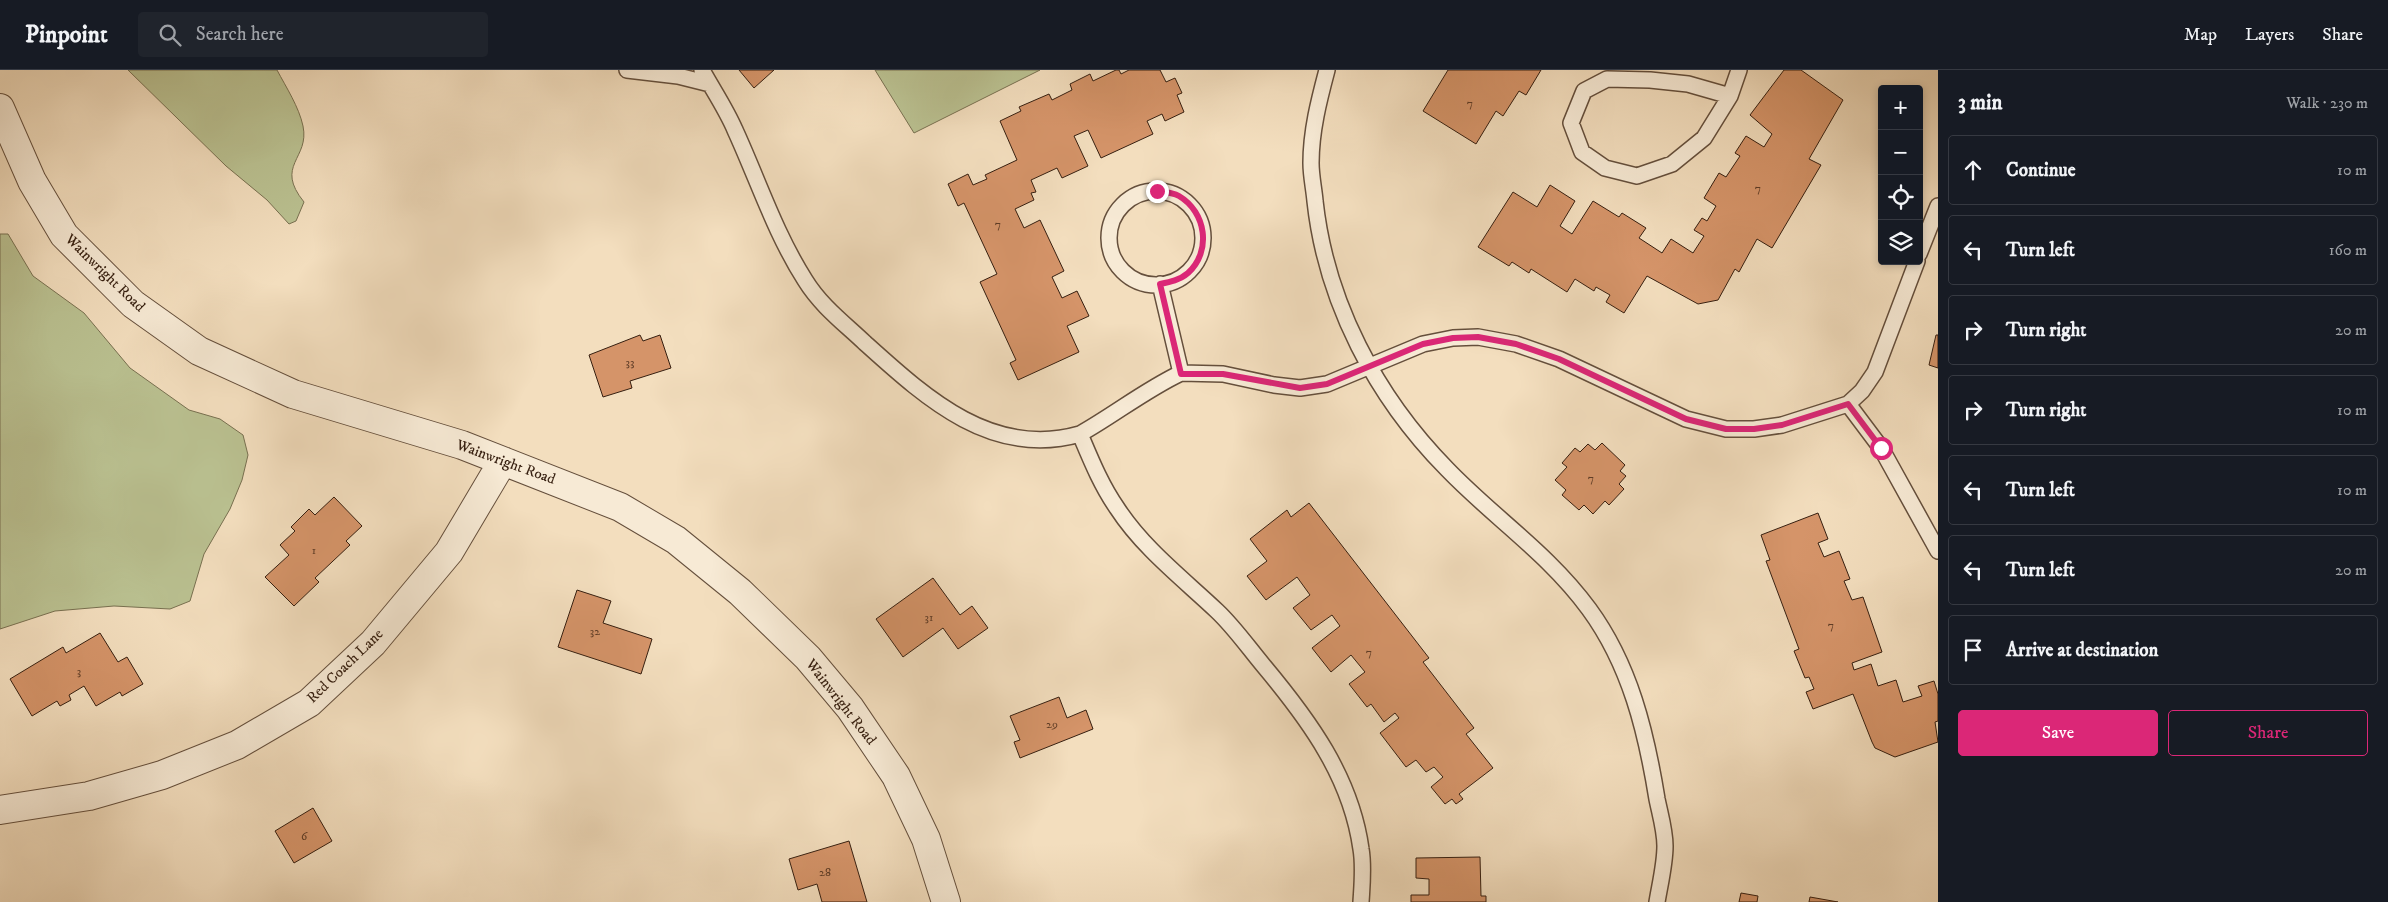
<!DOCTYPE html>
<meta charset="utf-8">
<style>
:root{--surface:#171b24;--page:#20242c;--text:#f1f3f6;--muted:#9ea1a6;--line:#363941;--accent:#db2777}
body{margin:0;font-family:"IM FELL DW Pica",serif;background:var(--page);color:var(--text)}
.controls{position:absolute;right:15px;top:15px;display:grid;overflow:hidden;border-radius:5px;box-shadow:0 2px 8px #0003}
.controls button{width:45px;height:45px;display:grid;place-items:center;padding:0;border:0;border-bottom:1px solid var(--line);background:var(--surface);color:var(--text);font:25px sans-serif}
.stop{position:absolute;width:15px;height:15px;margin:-11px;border:4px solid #db2777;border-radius:50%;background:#fff}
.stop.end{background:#db2777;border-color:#fff;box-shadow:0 1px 5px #0008}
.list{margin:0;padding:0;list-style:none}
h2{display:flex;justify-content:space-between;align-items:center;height:65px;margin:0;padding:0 20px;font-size:21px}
h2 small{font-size:16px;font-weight:400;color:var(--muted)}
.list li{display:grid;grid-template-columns:32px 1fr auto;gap:15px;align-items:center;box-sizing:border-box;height:70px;margin:0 10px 10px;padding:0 10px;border:1px solid var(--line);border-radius:5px}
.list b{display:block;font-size:19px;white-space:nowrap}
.list em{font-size:16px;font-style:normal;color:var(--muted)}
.actions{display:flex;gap:10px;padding:15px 20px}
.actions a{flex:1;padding:11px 0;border:1px solid var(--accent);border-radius:5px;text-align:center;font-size:18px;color:var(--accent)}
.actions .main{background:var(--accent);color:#fff}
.icon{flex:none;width:28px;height:28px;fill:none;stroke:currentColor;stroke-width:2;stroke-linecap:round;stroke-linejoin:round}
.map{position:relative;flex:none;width:1938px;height:832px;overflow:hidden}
header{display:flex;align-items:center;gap:30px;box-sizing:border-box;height:70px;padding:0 25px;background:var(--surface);border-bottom:1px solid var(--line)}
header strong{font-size:24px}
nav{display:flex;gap:28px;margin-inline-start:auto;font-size:18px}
.search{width:350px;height:45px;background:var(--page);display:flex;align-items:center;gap:12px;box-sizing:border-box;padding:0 18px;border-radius:5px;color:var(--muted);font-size:19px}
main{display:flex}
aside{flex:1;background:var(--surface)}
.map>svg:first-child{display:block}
.green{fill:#bac191;stroke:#787050}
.building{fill:#d59469;stroke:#361f10}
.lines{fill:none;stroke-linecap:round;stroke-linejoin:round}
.service-casing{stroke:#654f3c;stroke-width:18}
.minor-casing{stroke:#654f3c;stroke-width:30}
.service{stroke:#f7ead5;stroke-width:15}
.minor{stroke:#f7ead5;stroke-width:28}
.route{stroke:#db2777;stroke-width:6}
.labels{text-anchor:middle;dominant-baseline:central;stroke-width:4;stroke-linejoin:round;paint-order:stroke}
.number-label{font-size:12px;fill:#5e3c26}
.street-label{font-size:15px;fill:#361f10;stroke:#f7ead5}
</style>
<header>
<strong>Pinpoint</strong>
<div class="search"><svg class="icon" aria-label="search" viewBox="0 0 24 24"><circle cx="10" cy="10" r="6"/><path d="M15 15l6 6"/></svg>Search here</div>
<nav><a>Map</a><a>Layers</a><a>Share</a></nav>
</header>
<main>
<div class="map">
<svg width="1938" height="832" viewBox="0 0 1938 832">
<rect width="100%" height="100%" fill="#f3debe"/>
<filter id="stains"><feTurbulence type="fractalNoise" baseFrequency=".004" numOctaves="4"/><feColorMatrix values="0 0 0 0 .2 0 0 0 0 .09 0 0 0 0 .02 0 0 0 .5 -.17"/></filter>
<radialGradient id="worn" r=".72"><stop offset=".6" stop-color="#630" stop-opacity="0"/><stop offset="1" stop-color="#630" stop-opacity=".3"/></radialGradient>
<path class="green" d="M128 0H277C286 17 299 37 303 56 310 89 274 95 304 132L296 151 289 154 267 130 226 96Z
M875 0H1040L914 63Z
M0 164H8L33 206 84 243 130 298 189 340 220 349 243 365 248 385 242 410 230 439 204 484 190 531 170 539 114 536 55 541 0 559Z"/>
<path class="building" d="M739 0H774L754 18Z
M1116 0H1119L1121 4 1129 0H1160L1166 12 1175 8 1182 23 1177 25 1184 42 1165 51 1162 44 1147 51 1153 64 1101 88 1088 60 1074 66 1088 96 1062 108 1057 98 1031 110 1036 122 1031 123 1034 130 1015 139 1024 158 1040 150 1064 201 1052 207 1062 228 1077 221 1089 246 1067 256 1079 282 1018 310 1010 293 1016 290 980 212 997 204 964 133 958 136 948 114 968 104 973 115 987 109 985 105 1017 90 1000 51 1021 41 1019 37 1049 24 1052 30 1072 20 1070 14 1090 4 1093 11Z
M1448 0H1541L1526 25 1519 21 1503 46 1496 41 1476 74 1423 41Z
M1784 0H1801L1843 30 1809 89 1821 95 1772 178 1757 169 1739 202 1735 199 1718 230 1698 234 1647 206 1624 243 1606 232 1610 225 1596 217 1594 221 1575 209 1567 222 1531 199 1529 203 1512 192 1509 196 1478 177 1513 122 1537 137 1550 115 1575 131 1560 156 1572 164 1593 131 1619 147 1622 143 1646 158 1639 168 1662 183 1671 169 1693 183 1704 166 1694 160 1702 148 1707 151 1716 136 1704 128 1719 103 1726 107 1740 86 1735 83 1746 66 1764 77 1772 64 1750 45Z
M640 265 643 271 660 265 671 298 630 311 632 318 603 327 589 285Z
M1936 265H1938V298L1929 295Z
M1602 373 1625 395 1620 401 1626 406 1619 414 1624 419 1609 435 1605 431 1593 444 1584 435 1579 440 1562 425 1566 420 1555 410 1567 397 1562 393 1575 378 1580 382 1588 374 1595 380Z
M334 427 362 456 346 471 350 475 315 508 319 512 294 536 265 507 289 485 280 475 295 461 291 457 309 439 315 445Z
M1309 433 1429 588 1423 592 1474 658 1466 664 1493 698 1459 724 1463 729 1456 734 1452 729 1445 734 1431 717 1443 707 1434 697 1426 702 1416 690 1406 697 1380 663 1399 648 1395 643 1384 652 1371 634 1367 637 1349 614 1365 602 1351 585 1331 602 1312 578 1340 556 1332 545 1311 560 1293 538 1310 525 1297 507 1266 530 1247 506 1267 491 1250 469 1287 440 1291 447Z
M1818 443 1828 469 1818 473 1824 487 1839 481 1850 509 1844 511 1852 530 1863 527 1882 582 1852 593 1854 600 1871 594 1878 616 1896 610 1903 632 1922 626 1918 616 1934 611 1938 624V651L1935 652 1938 672 1895 687 1875 678 1872 672 1853 624 1813 639 1806 622 1814 619 1809 607 1805 608 1794 581 1799 579 1766 491 1770 490 1761 465Z
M933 508 960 545 972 536 988 558 958 579 943 558 903 587 876 549Z
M577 520 611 531 603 553 652 569 641 604 558 577Z
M100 563 118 592 127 587 143 614 122 626 120 622 96 636 84 616 69 625 71 630 60 636 57 631 32 646 10 609 63 577 66 583Z
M1059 627 1067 648 1086 640 1093 659 1020 688 1014 672 1020 670 1010 646Z
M313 738 332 771 294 793 275 761Z
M849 771 867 832H822L817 814 798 820 789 789Z
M1480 787 1481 826H1486V832H1411V825H1429V809L1416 808V788Z
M1741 823 1758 826 1757 832H1739Z
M1810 827 1838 832H1809Z"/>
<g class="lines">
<defs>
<path id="service" d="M627 0 678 6 710 14
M702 0C713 20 726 39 735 60 758 110 775 163 805 210 821 236 844 253 865 273 926 328 992 389 1080 364
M1327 0C1319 30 1311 61 1311 93 1311 106 1314 119 1315 131 1326 232 1376 327 1447 399 1493 447 1549 484 1589 539 1630 595 1646 661 1657 729 1660 744 1665 760 1665 776 1665 794 1660 814 1657 832
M1730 26 1688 14 1650 10 1607 9 1584 21 1571 53 1582 82 1605 98 1637 106 1672 94 1704 68 1730 26 1739 0
M1109 168a47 47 0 1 1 94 0a47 47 0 1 1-94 0Z
M1919 184 1938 136
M1160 214 1181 303C1145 320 1114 345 1080 364 1091 390 1101 415 1117 438 1143 478 1182 508 1217 541 1234 557 1248 577 1263 595 1309 650 1351 707 1361 779 1364 796 1362 815 1361 832
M1181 303 1223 304 1274 315 1300 318 1327 314 1423 274 1453 268 1478 267 1516 274 1559 289 1686 349 1726 359H1754L1782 355 1848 334 1862 321 1875 302 1917 191
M1848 334 1881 378 1938 481"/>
<path id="minor" d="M0 38 32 111 64 165 133 234 199 281 293 324 462 375 620 437 676 470 740 522 808 588 850 638 896 706 926 769 946 832
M0 740 89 726 162 705 237 675 309 633 373 573 449 482 503 391"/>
</defs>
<use href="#service" class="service-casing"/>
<use href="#minor" class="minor-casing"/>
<use href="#service" class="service"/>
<use href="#minor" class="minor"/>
</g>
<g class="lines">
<path class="route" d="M1157 121C1165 122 1172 122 1179 126 1206 142 1212 181 1188 203 1180 210 1170 212 1160 214L1181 304H1223L1300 318 1327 314 1423 274 1453 268 1478 267 1516 274 1559 289 1686 349 1726 359H1754L1782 355 1848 334 1881 378"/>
</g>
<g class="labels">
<g class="number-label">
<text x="1470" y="33">7</text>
<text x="1758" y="118">7</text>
<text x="998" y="154">7</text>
<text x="630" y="292">33</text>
<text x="1591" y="408">7</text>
<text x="314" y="480">1</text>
<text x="929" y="547">31</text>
<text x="1831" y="555">7</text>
<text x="595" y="561">32</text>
<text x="1369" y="582">7</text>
<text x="79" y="601">3</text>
<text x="1052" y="654">29</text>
<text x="304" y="766">6</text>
<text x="825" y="802">28</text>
</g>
<g class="street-label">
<text transform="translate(105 203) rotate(44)">Wainwright Road</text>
<text transform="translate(506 392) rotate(20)">Wainwright Road</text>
<text transform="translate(345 596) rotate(-44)">Red Coach Lane</text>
<text transform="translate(841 632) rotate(52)">Wainwright Road</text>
</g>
</g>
<rect width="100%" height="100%" filter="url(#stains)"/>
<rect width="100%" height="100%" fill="url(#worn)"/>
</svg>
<div class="controls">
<button>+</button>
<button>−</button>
<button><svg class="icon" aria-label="locate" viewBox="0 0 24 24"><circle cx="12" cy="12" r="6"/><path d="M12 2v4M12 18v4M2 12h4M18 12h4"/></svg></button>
<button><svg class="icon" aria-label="layers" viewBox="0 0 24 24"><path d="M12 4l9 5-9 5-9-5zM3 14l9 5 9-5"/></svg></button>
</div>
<div class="stop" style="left:1881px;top:378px"></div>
<div class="stop end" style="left:1157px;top:121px"></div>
</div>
<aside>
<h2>3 min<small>Walk · 230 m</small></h2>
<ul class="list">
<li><svg class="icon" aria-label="ahead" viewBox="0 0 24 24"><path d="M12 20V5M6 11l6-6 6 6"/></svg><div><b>Continue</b></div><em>10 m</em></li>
<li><svg class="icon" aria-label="left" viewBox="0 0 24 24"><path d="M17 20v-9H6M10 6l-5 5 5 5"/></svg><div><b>Turn left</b></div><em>160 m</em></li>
<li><svg class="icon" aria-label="right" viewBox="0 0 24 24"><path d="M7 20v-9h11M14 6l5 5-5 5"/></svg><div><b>Turn right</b></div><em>20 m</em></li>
<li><svg class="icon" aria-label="right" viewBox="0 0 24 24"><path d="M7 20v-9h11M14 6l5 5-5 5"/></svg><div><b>Turn right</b></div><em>10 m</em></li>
<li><svg class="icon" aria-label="left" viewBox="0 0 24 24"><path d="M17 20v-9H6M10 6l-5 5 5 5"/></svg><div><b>Turn left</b></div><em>10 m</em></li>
<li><svg class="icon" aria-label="left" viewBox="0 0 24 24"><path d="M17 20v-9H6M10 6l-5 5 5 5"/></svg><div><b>Turn left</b></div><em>20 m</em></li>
<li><svg class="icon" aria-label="arrive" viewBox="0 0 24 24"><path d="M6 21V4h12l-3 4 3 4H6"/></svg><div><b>Arrive at destination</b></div></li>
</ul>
<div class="actions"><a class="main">Save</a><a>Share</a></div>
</aside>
</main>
